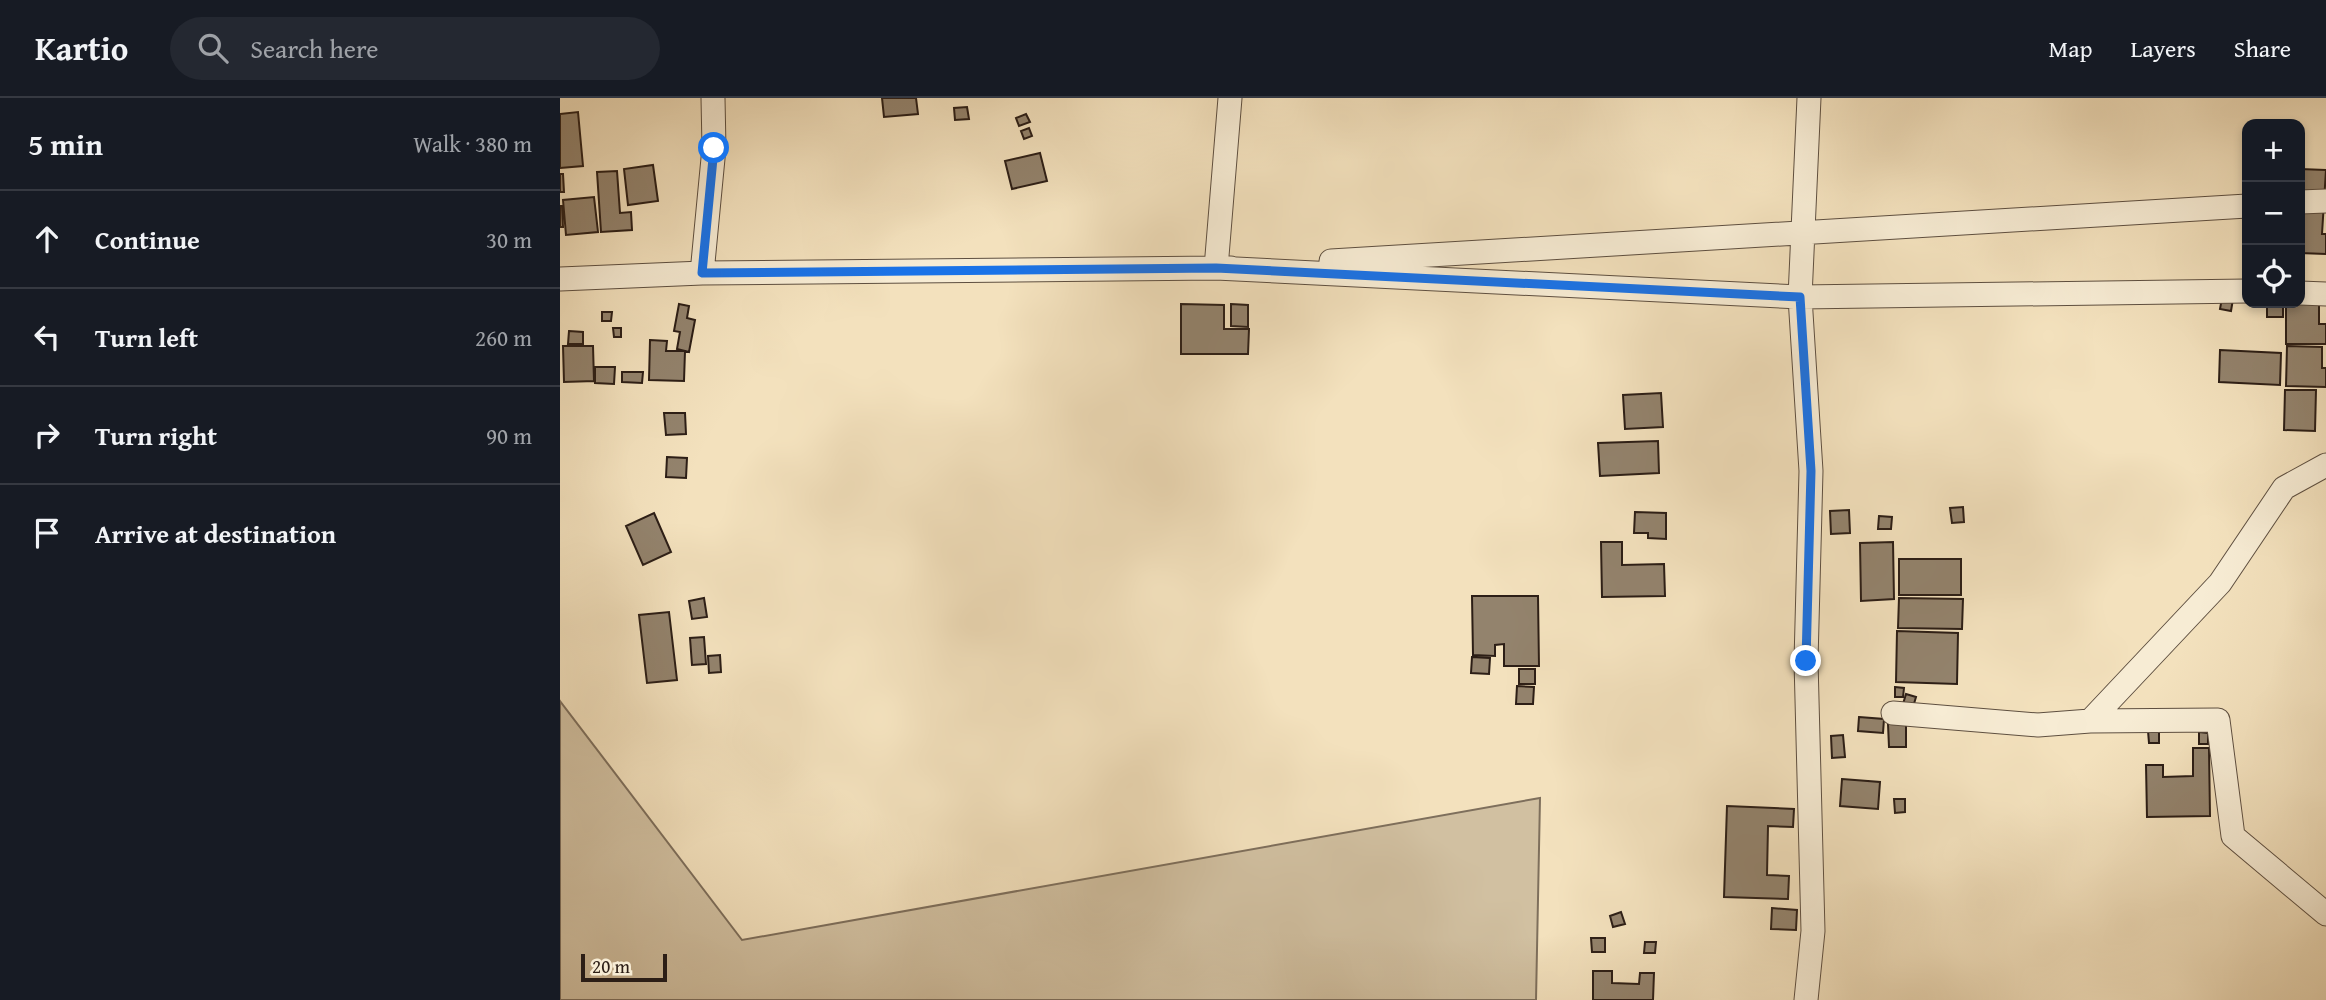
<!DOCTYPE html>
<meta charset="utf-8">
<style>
:root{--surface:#171b24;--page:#242831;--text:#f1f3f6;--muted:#9ea1a6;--line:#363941}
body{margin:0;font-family:"Gentium Book Plus",serif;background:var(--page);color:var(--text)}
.controls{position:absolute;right:21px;top:21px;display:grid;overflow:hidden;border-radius:14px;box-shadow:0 4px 10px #0003}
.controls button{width:63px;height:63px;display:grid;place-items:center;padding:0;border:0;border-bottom:2px solid var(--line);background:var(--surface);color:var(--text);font:35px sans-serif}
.scale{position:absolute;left:21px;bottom:18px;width:86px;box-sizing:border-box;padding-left:7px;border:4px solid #2c1e16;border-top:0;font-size:19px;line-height:24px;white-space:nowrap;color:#2c1e16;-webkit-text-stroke:5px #f7ecd4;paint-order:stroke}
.stop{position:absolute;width:21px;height:21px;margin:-16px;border:5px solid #1a73e8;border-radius:50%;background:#fff}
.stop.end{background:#1a73e8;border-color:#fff;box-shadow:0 2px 7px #0008}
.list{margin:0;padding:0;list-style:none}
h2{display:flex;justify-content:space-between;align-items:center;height:91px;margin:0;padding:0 28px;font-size:30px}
h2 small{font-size:23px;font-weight:400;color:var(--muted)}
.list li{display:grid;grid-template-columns:46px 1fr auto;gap:21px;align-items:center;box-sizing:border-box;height:98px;padding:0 28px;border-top:2px solid var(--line)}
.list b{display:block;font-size:26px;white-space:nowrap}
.list em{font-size:23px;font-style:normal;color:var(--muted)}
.icon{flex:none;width:38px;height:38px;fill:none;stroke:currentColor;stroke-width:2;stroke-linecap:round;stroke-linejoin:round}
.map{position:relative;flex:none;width:1766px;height:902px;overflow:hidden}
header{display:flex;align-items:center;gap:42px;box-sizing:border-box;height:98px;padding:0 35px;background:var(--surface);border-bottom:2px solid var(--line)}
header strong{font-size:33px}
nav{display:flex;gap:38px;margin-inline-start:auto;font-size:24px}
.search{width:490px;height:63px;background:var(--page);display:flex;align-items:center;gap:18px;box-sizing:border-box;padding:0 24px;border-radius:38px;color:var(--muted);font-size:26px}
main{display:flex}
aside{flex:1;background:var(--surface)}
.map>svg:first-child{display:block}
.green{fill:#d1c0a1;stroke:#7e6f5c;stroke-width:2}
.building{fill:#93836d;stroke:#2c1e16;stroke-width:2}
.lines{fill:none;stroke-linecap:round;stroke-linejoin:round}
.street-casing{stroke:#5e4f40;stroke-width:25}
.street{stroke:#f7ecd4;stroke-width:23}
.route{stroke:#1a73e8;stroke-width:9}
</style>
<header>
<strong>Kartio</strong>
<div class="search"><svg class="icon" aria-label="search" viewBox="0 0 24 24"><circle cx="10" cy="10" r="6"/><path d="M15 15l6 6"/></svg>Search here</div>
<nav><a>Map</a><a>Layers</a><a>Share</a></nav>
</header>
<main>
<aside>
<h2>5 min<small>Walk · 380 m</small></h2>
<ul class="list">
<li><svg class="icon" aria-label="ahead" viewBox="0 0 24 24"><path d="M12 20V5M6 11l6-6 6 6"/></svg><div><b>Continue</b></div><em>30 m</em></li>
<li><svg class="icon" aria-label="left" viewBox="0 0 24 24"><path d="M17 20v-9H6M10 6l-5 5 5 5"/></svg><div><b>Turn left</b></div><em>260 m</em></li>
<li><svg class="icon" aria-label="right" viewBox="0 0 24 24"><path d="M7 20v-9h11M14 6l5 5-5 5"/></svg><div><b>Turn right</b></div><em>90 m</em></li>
<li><svg class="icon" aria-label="arrive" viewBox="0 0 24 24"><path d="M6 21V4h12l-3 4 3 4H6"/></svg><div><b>Arrive at destination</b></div></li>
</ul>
</aside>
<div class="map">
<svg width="1766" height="902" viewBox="0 0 1766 902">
<rect width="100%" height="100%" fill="#f3e1bd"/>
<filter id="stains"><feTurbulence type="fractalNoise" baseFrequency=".00286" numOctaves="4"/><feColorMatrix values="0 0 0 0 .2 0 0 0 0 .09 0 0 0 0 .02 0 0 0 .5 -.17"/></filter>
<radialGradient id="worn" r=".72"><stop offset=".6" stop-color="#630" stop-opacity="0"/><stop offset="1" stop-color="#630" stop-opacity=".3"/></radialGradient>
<path class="green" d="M0 603 182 842 980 700 976 902H0Z"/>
<path class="building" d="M322 0H356L358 16 324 19Z
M407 9 409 21 395 22 394 10Z
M18 14 23 68 0 70V16Z
M466 16 470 24 459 28 456 20Z
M469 30 472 38 464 41 461 33Z
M480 55 487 83 452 91 445 63Z
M93 67 98 103 68 107 64 71Z
M1740 71 1766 72 1762 136H1766V156L1740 155Z
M57 73 60 115 71 114 72 132 41 134 37 74Z
M0 76H3L4 94H0Z
M34 99 38 134 6 137 3 102Z
M0 108H2L3 129H0Z
M1662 200 1673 201 1671 213 1660 211Z
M1707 205H1723V219H1707Z
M1726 205H1759V226H1766V246H1726Z
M119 206 129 208 127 220 135 222 129 254 117 251 120 234 114 233Z
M621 206 664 207V231H689L688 256H621Z
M671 206 688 207V229L671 228Z
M42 214H52L51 223H42Z
M53 230H61V239H54Z
M9 233 23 234V246H8Z
M90 242 107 243 106 253H125L124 283 89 282Z
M3 248H33L34 283 4 284Z
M1727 248 1762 249V270H1766V289L1726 288Z
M1660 252 1721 255 1720 287 1659 284Z
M35 269H55L54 286 35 285Z
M62 274H83L82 285 62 284Z
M1725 292H1756L1755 333 1724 332Z
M1101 295 1103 329 1065 331 1063 297Z
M104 315H125L126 336 106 337Z
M1098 343 1099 375 1040 378 1038 345Z
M107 359 127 360 126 380 106 379Z
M1403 409 1404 424 1392 425 1390 410Z
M1289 412 1290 435 1271 436 1270 413Z
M1075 414 1106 415V441L1088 440V435H1074Z
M94 415 111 454 83 467 66 428Z
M1319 418 1332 419 1331 431H1318Z
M1041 444H1062V467L1104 466 1105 498 1042 499Z
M1333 444 1334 501 1301 503 1300 445Z
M1339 461H1401V497H1339Z
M912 498H978L979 568H944V546L935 547V558L913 557Z
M144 500 147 519 132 521 129 503Z
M1339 500 1403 501 1402 531 1338 530Z
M109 514 117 582 87 585 79 517Z
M1337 533 1398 535 1397 586 1336 584Z
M144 539 146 566 132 567 130 540Z
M160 557 161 574 149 575 148 558Z
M912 559 930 560 929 576 911 575Z
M959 571H975V586H959Z
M957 588 974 589 973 606H956Z
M1335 589 1344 590 1343 599H1335Z
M1346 596 1356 599 1353 609 1343 606Z
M1299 619 1324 621 1323 635 1298 633Z
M1328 626H1346V649H1329Z
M1599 632V645H1589L1588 633Z
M1639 634 1648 635V646H1639Z
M1283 637 1285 659 1272 660 1271 638Z
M1633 650H1649L1650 718 1587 719 1586 667H1603V679L1633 678Z
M1282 681 1320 684 1318 711 1280 708Z
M1334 701H1345V714L1335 715Z
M1167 708 1234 711 1233 729 1208 728 1207 777 1229 778 1228 801 1164 799Z
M1212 810 1237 812 1236 832 1211 831Z
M1061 814 1065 826 1053 829 1050 818Z
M1031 840H1045V854H1032Z
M1085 844H1096L1095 855H1084Z
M1033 873H1052V885L1079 886 1080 875H1094L1093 902H1033Z"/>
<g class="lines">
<defs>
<path id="street" d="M670 0 656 170H671
M1740 104 1766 103
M771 163 1687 108
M142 175 154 50 153 0
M0 181 142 175 656 170 1240 199 1687 193
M1740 195 1766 196
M1333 615 1478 627 1530 623 1658 622 1673 738 1766 816
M1530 623 1660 485 1724 390 1766 367
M1246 902 1253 833 1246 563 1251 373 1240 199 1249 0"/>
</defs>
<use href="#street" class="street-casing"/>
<use href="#street" class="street"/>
</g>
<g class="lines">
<path class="route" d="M154 50 142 175 656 170 1240 199 1251 373 1246 563"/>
</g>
<rect width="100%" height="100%" filter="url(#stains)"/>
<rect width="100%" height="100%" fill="url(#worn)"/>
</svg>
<div class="controls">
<button>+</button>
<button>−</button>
<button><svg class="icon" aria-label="locate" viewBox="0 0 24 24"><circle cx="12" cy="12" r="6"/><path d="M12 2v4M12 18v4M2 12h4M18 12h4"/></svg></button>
</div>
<div class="scale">20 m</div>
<div class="stop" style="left:154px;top:50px"></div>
<div class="stop end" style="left:1246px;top:563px"></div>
</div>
</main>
